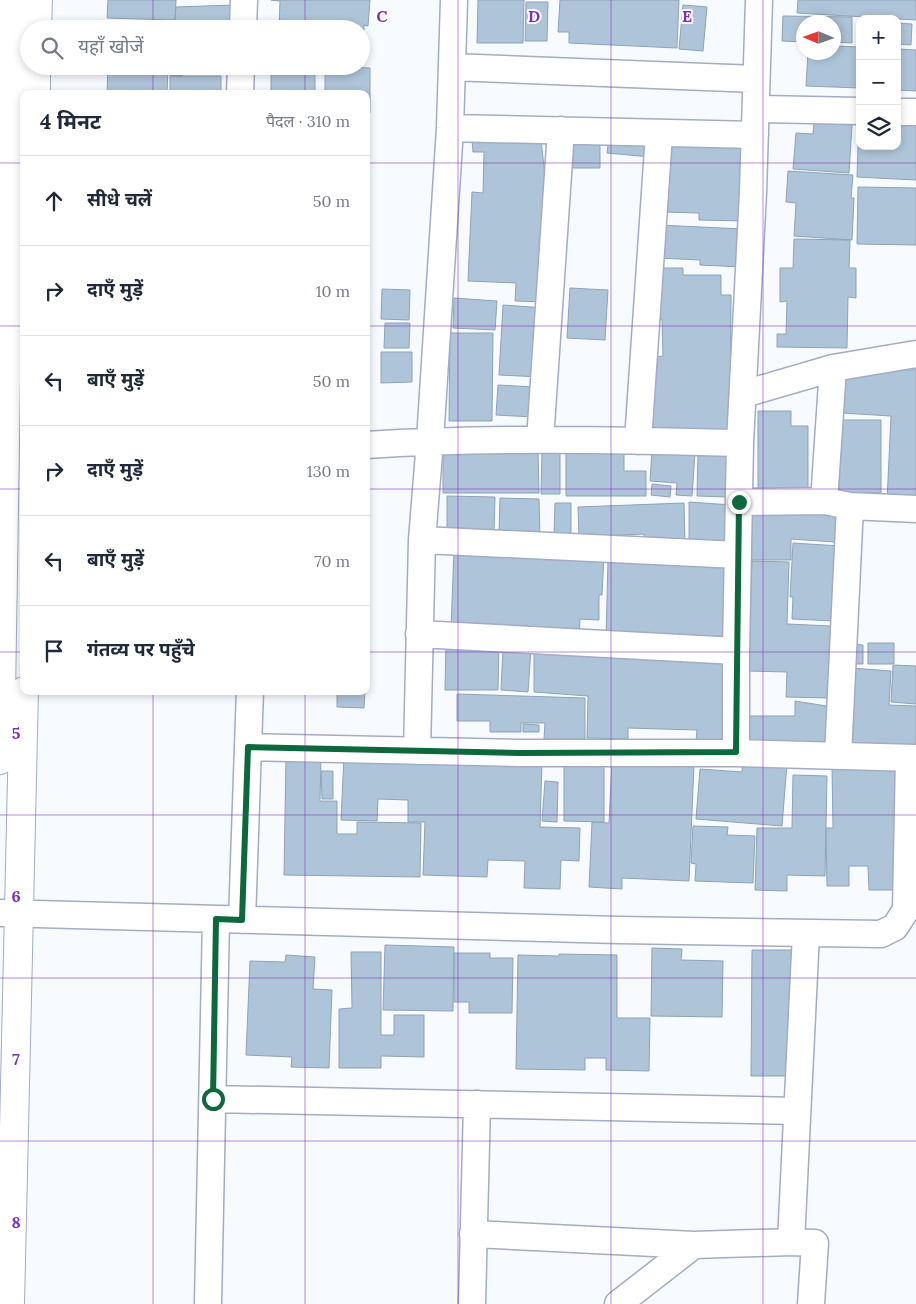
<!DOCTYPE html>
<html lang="hi">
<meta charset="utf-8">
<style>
:root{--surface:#fff;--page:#f6f6f7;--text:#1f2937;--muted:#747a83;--line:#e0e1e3}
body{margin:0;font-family:Lora,"Noto Sans Devanagari",serif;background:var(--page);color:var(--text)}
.controls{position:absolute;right:15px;top:15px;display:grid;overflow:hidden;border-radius:10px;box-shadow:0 2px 8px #0003}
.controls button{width:45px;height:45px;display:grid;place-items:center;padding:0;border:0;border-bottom:1px solid var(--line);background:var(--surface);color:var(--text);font:25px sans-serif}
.compass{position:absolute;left:796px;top:15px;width:45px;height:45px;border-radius:50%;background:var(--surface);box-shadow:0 2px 8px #0003;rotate:272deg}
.stop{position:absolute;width:15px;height:15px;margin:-11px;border:4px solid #0d683b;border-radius:50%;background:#fff}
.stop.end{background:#0d683b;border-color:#fff;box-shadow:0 1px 5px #0008}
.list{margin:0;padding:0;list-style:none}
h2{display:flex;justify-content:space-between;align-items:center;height:65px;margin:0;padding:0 20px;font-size:21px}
h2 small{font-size:16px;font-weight:400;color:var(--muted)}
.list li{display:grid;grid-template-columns:32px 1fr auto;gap:15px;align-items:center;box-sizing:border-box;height:90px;padding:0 20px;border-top:1px solid var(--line)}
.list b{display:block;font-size:19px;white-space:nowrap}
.list em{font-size:16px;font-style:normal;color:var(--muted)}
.icon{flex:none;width:28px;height:28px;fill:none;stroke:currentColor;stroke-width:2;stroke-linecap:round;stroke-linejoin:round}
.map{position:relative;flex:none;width:916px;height:1304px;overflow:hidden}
.search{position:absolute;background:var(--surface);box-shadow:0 2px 8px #0003;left:20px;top:20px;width:350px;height:55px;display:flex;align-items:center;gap:12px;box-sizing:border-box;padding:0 18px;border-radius:28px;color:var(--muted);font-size:19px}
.panel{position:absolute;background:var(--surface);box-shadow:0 2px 8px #0003;left:20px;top:90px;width:350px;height:605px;border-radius:10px}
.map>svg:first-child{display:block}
.building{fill:#aec4d8;stroke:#8ea3b6}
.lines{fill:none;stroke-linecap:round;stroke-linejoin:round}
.minor-casing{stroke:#a3acc4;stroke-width:29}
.tertiary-casing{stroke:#a3acc4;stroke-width:30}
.minor{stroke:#fff;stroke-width:26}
.tertiary{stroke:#fff;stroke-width:28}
.route{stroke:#0d683b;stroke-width:6}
.grid{fill:none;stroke:#7b2cbf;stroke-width:1;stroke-opacity:0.55}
.grid-label{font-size:16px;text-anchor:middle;font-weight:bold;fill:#7b2cbf;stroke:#fff;stroke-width:4;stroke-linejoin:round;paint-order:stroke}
</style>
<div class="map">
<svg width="916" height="1304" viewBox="0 0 916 1304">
<rect width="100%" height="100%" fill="#f7faff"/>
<path class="building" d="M108 0H176L175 20 107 18Z
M271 0H370L368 26 364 25 363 48H361V29H279L280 1Z
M478 0H524L523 43H477Z
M560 0H679L677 48 569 43V32H558Z
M798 0H916V20L797 13Z
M526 2H548L547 41H525Z
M234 5V29H174L176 7Z
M683 5 707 7 703 51 679 49Z
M783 16 852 17V43L834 42V22H804V42L782 41Z
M897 23 912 24 911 45 897 44Z
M834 46 860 47V88L806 86 808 52H834Z
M897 49 916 50V91L897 90Z
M108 66H168L167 94H107Z
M171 66H183L182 76H170Z
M325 66 370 68V113H366V94H325Z
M271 70H315V94H271Z
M170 76H221V94H170Z
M859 119 860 146H897V120L916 121V180L857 177Z
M814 122 852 125 849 173 793 169 796 133 813 134Z
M609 138 651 142 650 157 607 153Z
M472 140H541L547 193 544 302 515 301 516 283 468 281 472 192 483 193 484 152H473Z
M666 140 748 142 746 221 699 220V213L664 212Z
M565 144H600V168H565Z
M788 171 853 175 851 198H854L852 240 794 236 796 203 786 202Z
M858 187 916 188V245L857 244Z
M659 225 743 229 741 267 700 265V260L658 258Z
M794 239 850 240 849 268H856V298L848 297 847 348 777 347V334H786L787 301 780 302V268H793Z
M656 268H683V275H721V295H731L730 430 643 431 649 358 663 356 662 319H656Z
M570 288 608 290 605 340 567 338Z
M382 289 410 290 409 320 381 319Z
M454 298 497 301 495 330 453 328Z
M503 305 545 308 540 377 499 375Z
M385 323H410L409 348H384Z
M450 333H493L492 421H449Z
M381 352H412V382L381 383Z
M913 355 916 356V502L887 501 891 416 842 413 847 371 913 370Z
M498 385 534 387 533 417 496 415Z
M758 411H791V426H808V491H758Z
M839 420H881V493H839Z
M538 450 539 493H443V451Z
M624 450V471H646V496H566V451Z
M652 451 695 453 692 496 676 495 677 483 650 481Z
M698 451H729L728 497 697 496Z
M542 453H560V494H541Z
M652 484 671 486 670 497 651 495Z
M447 496 495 497 494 534 447 533Z
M500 498 539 499 540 537 499 533Z
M689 502 732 505 728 544 689 541Z
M555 503H571V537L554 536Z
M684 503 685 541 644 543V534L579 537 578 507Z
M752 509 836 516 835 542 791 539V560H751Z
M793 543 840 546 836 621 792 619 793 597H790Z
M454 549 604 555 602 595H599V620L580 619 579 634 451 629Z
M608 560 724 562V642L606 640Z
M752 561 789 562 787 624 831 626 828 698 786 697 787 672 748 671Z
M446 643H499L498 690H445Z
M868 643H894V664H868Z
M850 644 863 645V664H850Z
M503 647 531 649 528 692 501 690Z
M534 652 731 658 728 743 696 742 697 730 628 728V739L587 738 588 696 534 692Z
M893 665 916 666V704L891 702Z
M851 668 891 671 889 705 916 706V748L847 745Z
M337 691H365L364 708 337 707Z
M457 694 585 698V739H544L545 723H521V732H490V721H457Z
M795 701 833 707 832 744 745 741V716H795Z
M523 724 539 725V732H523Z
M344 756 542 763 540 827 580 828 579 861 561 860 560 889 524 888 525 861 488 860 487 877 423 875 425 822H408V800L378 799 377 821 341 820Z
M286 757H321L320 801H337V834H357V822L421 823 420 877 284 875Z
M743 759 787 763 782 826 696 819 700 769 742 772Z
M612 761 694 765 689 881 622 878V889L589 887 592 822 609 823Z
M564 762H604V822L564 821Z
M901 764 893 890H869L868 866H849V886H827L826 828H833L832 765Z
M321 771H333V799H322Z
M793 775 827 776 825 876 787 875V891L755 890 757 828H792Z
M545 781 558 782 557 822 542 821Z
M693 826 728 827 727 835 755 836 753 883 695 881 696 864 691 863Z
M385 945 454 947 453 1011 383 1010Z
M652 948 682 949 681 960 723 961 722 1017 651 1016Z
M752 950H796L795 1076H751Z
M351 952H381V1035H394V1015H424V1057L381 1056V1068H339V1009L352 1008Z
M454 953H490V958H513L512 1013H469V1002H454Z
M559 954 617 955V1018H650L649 1071 606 1070V1058H585V1070L516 1069 518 955 559 956Z
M286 955 315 957 313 989 332 990 329 1068 291 1067 292 1057 246 1055 250 961 285 962Z"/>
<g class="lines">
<defs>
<path id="minor" d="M759 0 753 192 740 443 736 651V753L916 758
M243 29 244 0
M452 67 756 79
M240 94 241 66
M756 109 860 111
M897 112H916
M450 128 755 135
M744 394 833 368 916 354
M540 440 561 130
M638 441 659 134
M366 445C491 437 616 440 740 443
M824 501 833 368
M739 502 824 501 850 506 916 509
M422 540 738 555
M419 634 736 651
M248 747 250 691
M417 751 422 540 430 441 450 128 454 0
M838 756 850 506
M0 913 618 930 881 934 895 927 906 910 909 758
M242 920 248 747 520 753H736
M213 1099 797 1111
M473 1234 694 1245 791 1242 815 1243 811 1304
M791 1242 806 933
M208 1304 216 919
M472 1304 477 1104
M618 1304 694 1245"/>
<path id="tertiary" d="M37 29 38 0
M36 94V66
M0 760 12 0
M10 1304 24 691"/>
</defs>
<use href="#minor" class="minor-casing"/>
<use href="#tertiary" class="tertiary-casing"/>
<use href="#minor" class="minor"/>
<use href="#tertiary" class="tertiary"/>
</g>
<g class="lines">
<path class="route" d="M213 1099 216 919 242 920 248 747 520 753 736 752 739 502"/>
</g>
<path class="grid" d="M153 0V29M305 0V29M458 0V1304M611 0V1304M763 0V1304M153 66V94M305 66V94M0 163H24M366 163H916M0 326H24M366 326H916M0 489H24M366 489H916M0 652H24M366 652H916M153 691V1304M305 691V1304M0 815H916M0 978H916M0 1141H916"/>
<g class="grid-label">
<text x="382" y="22">C</text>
<text x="534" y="22">D</text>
<text x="687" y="22">E</text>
<text x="16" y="739">5</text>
<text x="16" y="902">6</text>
<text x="16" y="1065">7</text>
<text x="16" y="1228">8</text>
</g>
</svg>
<div class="controls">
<button>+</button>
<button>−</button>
<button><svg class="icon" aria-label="layers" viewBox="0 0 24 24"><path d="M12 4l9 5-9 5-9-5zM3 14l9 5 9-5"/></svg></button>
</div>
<svg class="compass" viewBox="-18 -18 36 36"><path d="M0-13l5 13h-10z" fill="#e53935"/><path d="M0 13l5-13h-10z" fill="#747a83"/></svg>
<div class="stop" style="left:213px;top:1099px"></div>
<div class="stop end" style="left:739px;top:502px"></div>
<div class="search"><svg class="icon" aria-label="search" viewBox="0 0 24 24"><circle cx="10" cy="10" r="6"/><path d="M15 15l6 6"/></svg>यहाँ खोजें</div>
<section class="panel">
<h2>4 मिनट<small>पैदल · 310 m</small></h2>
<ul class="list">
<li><svg class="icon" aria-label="ahead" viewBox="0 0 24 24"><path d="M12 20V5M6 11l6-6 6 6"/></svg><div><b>सीधे चलें</b></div><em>50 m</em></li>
<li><svg class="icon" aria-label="right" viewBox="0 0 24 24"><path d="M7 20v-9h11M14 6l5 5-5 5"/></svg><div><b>दाएँ मुड़ें</b></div><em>10 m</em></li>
<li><svg class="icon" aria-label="left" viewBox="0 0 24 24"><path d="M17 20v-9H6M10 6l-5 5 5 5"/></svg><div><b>बाएँ मुड़ें</b></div><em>50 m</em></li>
<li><svg class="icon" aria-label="right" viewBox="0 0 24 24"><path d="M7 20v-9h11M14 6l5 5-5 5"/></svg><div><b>दाएँ मुड़ें</b></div><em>130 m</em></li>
<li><svg class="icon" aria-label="left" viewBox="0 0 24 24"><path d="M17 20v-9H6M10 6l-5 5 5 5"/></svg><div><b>बाएँ मुड़ें</b></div><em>70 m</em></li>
<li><svg class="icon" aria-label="arrive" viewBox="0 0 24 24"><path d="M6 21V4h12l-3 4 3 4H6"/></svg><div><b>गंतव्य पर पहुँचे</b></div></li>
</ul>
</section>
</div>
